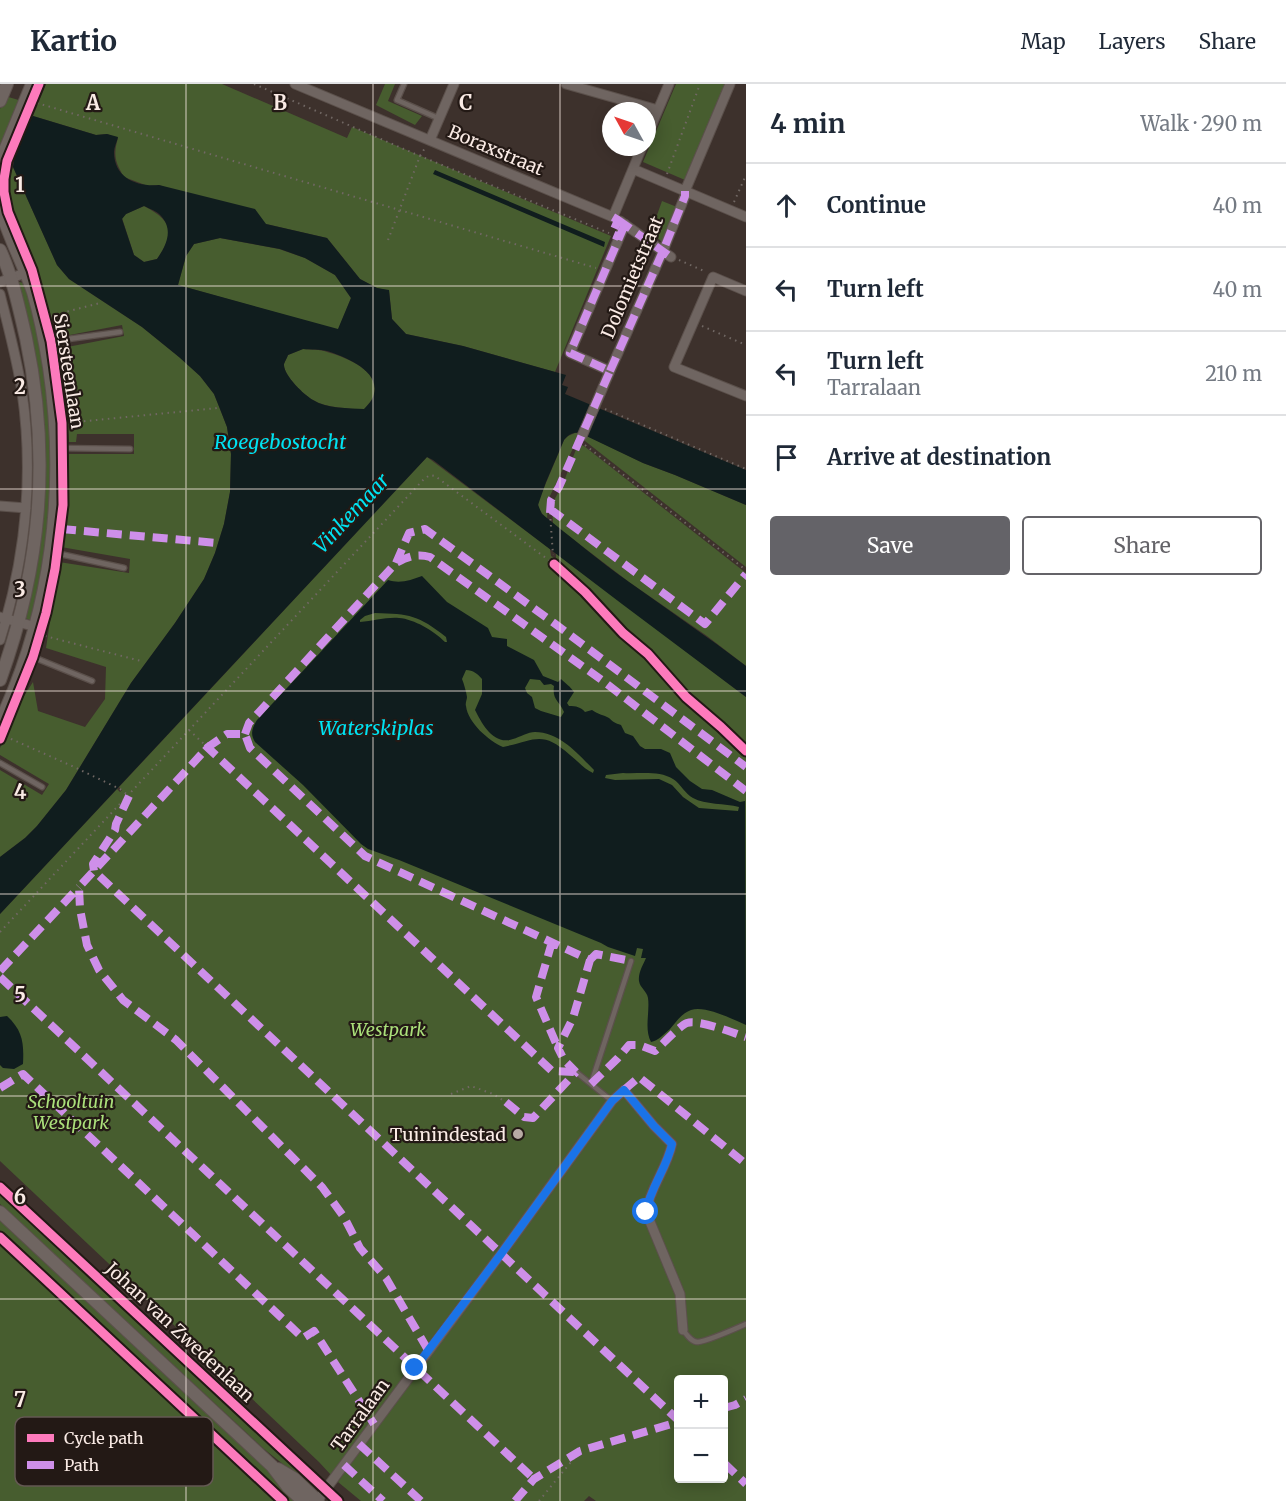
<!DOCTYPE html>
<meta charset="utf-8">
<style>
:root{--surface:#fff;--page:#f2f2f3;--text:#1f2937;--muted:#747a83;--line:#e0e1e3;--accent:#646368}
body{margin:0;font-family:Merriweather,serif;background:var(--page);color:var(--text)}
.controls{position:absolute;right:18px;bottom:18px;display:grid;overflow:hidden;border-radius:6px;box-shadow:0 3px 15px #0003}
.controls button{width:54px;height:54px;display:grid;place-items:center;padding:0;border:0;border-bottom:2px solid var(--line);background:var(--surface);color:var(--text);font:30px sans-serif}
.compass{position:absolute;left:602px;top:18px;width:54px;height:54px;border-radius:50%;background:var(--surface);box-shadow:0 3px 15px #0003;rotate:310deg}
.stop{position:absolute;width:18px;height:18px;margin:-14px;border:4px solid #1a73e8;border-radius:50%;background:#fff}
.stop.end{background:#1a73e8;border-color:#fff;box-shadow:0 2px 6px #0008}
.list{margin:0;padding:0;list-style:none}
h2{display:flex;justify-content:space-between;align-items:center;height:78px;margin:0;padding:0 24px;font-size:26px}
h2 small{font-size:20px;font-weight:400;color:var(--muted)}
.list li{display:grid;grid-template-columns:39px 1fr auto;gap:18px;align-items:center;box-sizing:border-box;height:84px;padding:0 24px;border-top:2px solid var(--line)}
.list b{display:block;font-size:22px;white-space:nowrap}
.list p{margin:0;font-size:20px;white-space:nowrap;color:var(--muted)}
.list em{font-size:20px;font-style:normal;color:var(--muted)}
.actions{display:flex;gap:12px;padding:18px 24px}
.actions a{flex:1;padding:14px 0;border:2px solid var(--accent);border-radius:6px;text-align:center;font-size:21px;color:var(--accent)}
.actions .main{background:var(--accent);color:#fff}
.icon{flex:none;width:33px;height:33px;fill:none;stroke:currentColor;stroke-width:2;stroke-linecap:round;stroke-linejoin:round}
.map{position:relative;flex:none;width:746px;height:1417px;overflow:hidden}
header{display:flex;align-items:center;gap:36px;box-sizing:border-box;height:84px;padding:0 30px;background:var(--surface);border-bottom:2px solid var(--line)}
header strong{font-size:28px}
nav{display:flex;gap:33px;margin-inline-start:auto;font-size:21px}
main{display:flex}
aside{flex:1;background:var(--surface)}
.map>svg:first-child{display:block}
.green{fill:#475d2f;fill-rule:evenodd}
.water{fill:#101d1e;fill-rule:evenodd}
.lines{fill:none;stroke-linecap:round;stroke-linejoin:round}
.lane-casing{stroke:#5b504b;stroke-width:7}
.street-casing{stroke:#5b504b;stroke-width:11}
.secondary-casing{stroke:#5b504b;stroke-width:14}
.path{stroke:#716864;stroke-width:2;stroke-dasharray:1.5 4.5;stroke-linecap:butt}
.lane{stroke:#6f6561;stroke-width:4.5}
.street{stroke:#6f6561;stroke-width:9}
.secondary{stroke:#6f6561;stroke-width:12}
.quiet{stroke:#ce8fe9;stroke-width:8;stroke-dasharray:15 8;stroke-linecap:butt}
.cycleway-casing{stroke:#231915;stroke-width:13}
.cycleway{stroke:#fd7abc;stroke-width:9}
.route{stroke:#1a73e8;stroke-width:8}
.grid{fill:none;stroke:#faebe5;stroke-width:1.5;stroke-opacity:0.55}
.poi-dot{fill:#b8aaa4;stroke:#231915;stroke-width:2}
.labels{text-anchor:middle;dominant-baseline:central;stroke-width:4.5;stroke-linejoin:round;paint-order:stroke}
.street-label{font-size:18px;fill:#faebe5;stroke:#231915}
.park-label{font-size:18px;font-style:italic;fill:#aadf7a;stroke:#231915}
.poi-label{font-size:18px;fill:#faebe5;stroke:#231915;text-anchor:end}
.water-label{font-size:20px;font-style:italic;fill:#00e2f1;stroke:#231915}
.key{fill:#231915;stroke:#645853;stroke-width:1.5}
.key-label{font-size:16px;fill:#faebe5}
.grid-label{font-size:20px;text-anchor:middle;font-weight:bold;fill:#faebe5;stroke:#231915;stroke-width:4.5;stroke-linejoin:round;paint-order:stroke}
</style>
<header>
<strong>Kartio</strong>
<nav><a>Map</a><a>Layers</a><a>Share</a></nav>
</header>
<main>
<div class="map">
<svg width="746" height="1417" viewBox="0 0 746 1417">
<rect width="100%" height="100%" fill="#3d312c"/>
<path class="green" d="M46 0H222L347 54 352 43 611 152 555 288 463 262 406 250 392 235 389 207 377 204 360 195 327 154 266 140 159 101 148 102 124 93C115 78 113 71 118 54L107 50 96 51 33 32Z
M385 0H395L388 17 422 32 415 41 376 21Z
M676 0H726L685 96 643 78Z
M5 12 22 17 0 68V25Z
M13 83 57 181 69 195 142 243 179 273 200 292 214 310 220 325 227 343 231 370 230 408 224 440 215 469 204 495 175 539 131 599 66 706 37 742 25 754 0 773V686L42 711 49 700 0 671V664L24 612 33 598 38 627 85 643 105 615 106 583 46 564 59 478 129 489 130 475 61 463 69 402V370H134V350H77L76 358H69L64 307 57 265 124 252 122 241 54 254 41 199 32 173 8 115 9 95Z
M662 117 677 123 662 158 651 148Z
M144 122C173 137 175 149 157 175L144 178 134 171 122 134 126 130Z
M220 154 279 165 305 174 335 191 351 214 338 246 178 201 186 172 194 160Z
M19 198 24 199 37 245 50 311 52 432 32 537 25 534 43 400 16 203Z
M303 265C311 266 320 265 327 268 345 273 380 286 374 310 373 316 367 321 364 326 348 324 326 324 313 316 304 311 283 291 284 280 285 277 287 274 288 271Z
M575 349H580L579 352 548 416 547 435 539 426 538 418 564 356 568 352Z
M585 351 643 379 675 391 746 421V483L585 357 583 355Z
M578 360 584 362 746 489V582L707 552 629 498 553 440 552 420 563 400Z
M427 373 550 465 551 472 556 475V469L746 613V1417H596L589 1412 584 1417H361L338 1398 344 1389 337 1383 331 1391 319 1378 0 1077V830L117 705 120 708 122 706 119 703ZM678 1296H724V1394H678Z
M0 1106 320 1404H313L264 1365 0 1120Z
M0 1136 269 1386 298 1417H287L0 1149Z
M0 1156 279 1417H0Z"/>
<path class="water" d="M33 32 96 51 107 50 118 53C117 58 114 63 114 68 114 94 137 103 159 101L255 125 266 140 327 154 360 195 377 204 389 206 392 235 406 250 463 262 566 291 562 301 568 303 565 310 746 386V421L675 391 643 379 580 349C573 348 569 350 564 356L546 398 538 421 542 430C571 453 599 477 629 498 668 526 708 553 746 582V613L622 520 433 376 427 373 0 830V773L25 754 37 742 66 706 131 599 175 539 204 495 215 469 224 440 230 408 231 370 227 343 220 325 214 310 200 292 179 273 142 243 69 195 57 181 13 83C15 66 22 45 33 32ZM144 122C150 125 157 127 161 132 174 146 166 162 157 175L144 178 134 171 122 135 126 130ZM220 154 280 165 305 174 335 191 351 214 338 245 178 201 186 172 194 160ZM303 265C311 266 320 265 327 267 345 273 380 286 374 310 373 316 368 321 364 325 348 324 327 325 313 316 304 311 283 291 284 280 285 277 287 274 288 271Z
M435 86 605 158 604 163 433 90Z
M422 492 447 518 488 544 492 553 507 555V562L534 576 543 592 558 598 561 595C566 600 570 602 574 608L567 619 569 622C576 622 581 623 585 628L592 626C597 630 604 631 609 634 613 638 615 639 621 641L625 649 633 652 640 662 645 665H661L670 669 676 683 690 697 702 705 712 706 740 718 745 717 746 941C732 935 705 921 691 926 682 929 676 938 670 945 664 950 658 957 651 958 644 945 650 928 648 914 647 907 640 904 639 897 638 889 643 881 646 874H641L643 865 637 864 635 872 608 863 601 859 399 776 368 765 361 760 303 701 255 658C250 650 252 644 257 636L388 496C400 500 411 496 422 492ZM375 529C410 530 418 531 446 553L447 558H445C434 547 414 535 399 534 386 533 373 537 360 538V536L365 532ZM466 586C473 586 478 590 482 595V610L475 626C482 640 494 662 513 655 520 653 528 648 535 648 560 648 578 670 594 686L593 689C584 685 578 677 570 671 542 646 536 656 503 663 489 657 468 639 466 622 465 619 467 616 467 613 466 607 464 600 462 595ZM530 595 540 596 544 601 551 600 554 602C552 616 559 616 564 628L561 633 541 627 535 624 532 613 527 609 525 604ZM623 689C639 690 659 686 673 695 681 700 685 710 693 714 705 721 725 719 739 723L738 727 699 724 683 713 672 701 659 695 615 696 605 694 606 691Z
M7 932C23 947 24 959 23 980L14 985 3 984 0 981V933Z"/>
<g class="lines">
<defs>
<path id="lane" d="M404 0 397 16 440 35
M46 258 120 248
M58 364 130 365
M51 468 124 484
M28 571 92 597
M0 679 42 703
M576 988 612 1017
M591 1000 631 877
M683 1246C687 1251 691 1258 698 1258 707 1257 737 1244 746 1240"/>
<path id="street" d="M295 0 613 133 642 63
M566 0 658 26
M647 52 669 0
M430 56 454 0
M633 85 746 133
M685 107 730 0
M620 137 671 173
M0 198 25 189
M746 207 713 193 674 283 746 312
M0 210C8 242 17 275 22 308 34 391 25 476 0 556
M610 287 663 167 685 112
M582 352 610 287 570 269 625 140
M0 422 26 424
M0 533 36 543
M317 1417 501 1170 612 1017 624 1006 654 1042 672 1060C667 1084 650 1104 646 1128L680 1210 683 1246"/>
<path id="secondary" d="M0 17 7 0
M0 78 32 0
M0 123C8 152 23 179 33 208 40 232 45 258 49 283 67 404 52 527 0 638
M0 166C13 194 19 224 26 254 51 372 41 483 0 596
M0 1128 272 1382 288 1403 303 1417
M278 1385 295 1395 318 1417"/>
</defs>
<use href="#lane" class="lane-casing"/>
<use href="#street" class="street-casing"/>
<use href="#secondary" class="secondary-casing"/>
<path class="path" d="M254 0 420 72 609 149
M37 19 596 184
M667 90 700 0
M734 118 746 91
M388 156 420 72 425 64
M679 176 704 187
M50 232 100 219
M702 242 746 261
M605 325 746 385
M66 339 218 324
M585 361 746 486
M550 429 553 471
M45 552 141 577
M189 646 205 661
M0 650 72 682 120 705 129 712
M0 848 424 395 430 391 435 392 554 480
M451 1010 471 1002 493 1010 506 1018
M539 1417 580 1367"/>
<use href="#lane" class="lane"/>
<use href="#street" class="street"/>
<use href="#secondary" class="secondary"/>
<path class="quiet" d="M613 133 618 136 612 150 619 153
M618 136 671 173
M610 287 663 167 685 112V107
M550 425 705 540 746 490
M550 429 551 416 559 403 610 287 570 269 625 140
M61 445 217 459
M396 479 409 449 425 445 554 539 746 683
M245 650 249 639 396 479C407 473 417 469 430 473L603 597 746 707
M205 661 552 987 576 988
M129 712 116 740 115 746 93 780 94 787 678 1336
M552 858 536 913 558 964
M590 876 596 870 631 877
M0 887 79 803
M0 893 534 1395
M591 1000 618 974 629 961H639L655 967C662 961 679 942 687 939 698 935 733 949 746 953
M0 1004 23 990 303 1254 314 1247 374 1340
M624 1006 639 993 746 1080
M506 1018 524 1033 533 1034 576 988
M428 1266 386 1194 360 1164 344 1133 322 1103 176 956 123 916 99 886 87 861 80 825 79 803 208 663 227 650H245L250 664 365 772 590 876 573 934 558 964 564 976 576 988
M724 1324 735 1321 746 1315
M359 1360 421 1417
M724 1379 746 1400
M344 1381 383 1417
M515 1417 534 1395 580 1367 678 1338"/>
<defs>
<path id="cycleway" d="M554 480 585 508 623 549 648 570 686 613 721 643 746 667
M0 655 33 573 46 529 55 485 63 421 62 339 51 257 32 186 8 128 4 108V95L7 77 39 0
M0 1103 338 1417
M0 1153 283 1417"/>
</defs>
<use href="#cycleway" class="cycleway-casing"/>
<use href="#cycleway" class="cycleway"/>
</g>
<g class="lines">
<path class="route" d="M415 1284 501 1170 612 1017 624 1006 654 1042 672 1060C667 1084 650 1104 646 1128"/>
</g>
<path class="grid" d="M186 0V1417M373 0V1417M560 0V1417M0 202H746M0 405H746M0 607H746M0 810H746M0 1012H746M0 1215H746"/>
<circle class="poi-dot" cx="518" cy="1050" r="6"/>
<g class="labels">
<g class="street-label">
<text transform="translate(496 66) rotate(23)">Boraxstraat</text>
<text transform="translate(632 193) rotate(-67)">Dolomietstraat</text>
<text transform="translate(69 287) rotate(81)">Siersteenlaan</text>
<text transform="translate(180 1248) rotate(43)">Johan van Zwedenlaan</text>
<text transform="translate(360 1331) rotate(-54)">Tarralaan</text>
</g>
<g class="park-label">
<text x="388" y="945">Westpark</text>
<text x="71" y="1017">Schooltuin<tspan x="71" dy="21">Westpark</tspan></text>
</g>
<g class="poi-label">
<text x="506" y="1050">Tuinindestad</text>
</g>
<g class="water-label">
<text x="280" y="357">Roegebostocht</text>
<text transform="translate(351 429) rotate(-47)">Vinkemaar</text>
<text x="376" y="643">Waterskiplas</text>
</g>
</g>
<rect x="15" y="1333" width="198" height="69" rx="9" class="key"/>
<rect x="27" y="1350" width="27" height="8" fill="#fd7abc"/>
<rect x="27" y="1377" width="27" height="8" fill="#ce8fe9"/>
<g class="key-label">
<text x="64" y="1360">Cycle path</text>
<text x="64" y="1387">Path</text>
</g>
<g class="grid-label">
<text x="93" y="26">A</text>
<text x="280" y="26">B</text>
<text x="466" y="26">C</text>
<text x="20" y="108">1</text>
<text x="20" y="310">2</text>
<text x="20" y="513">3</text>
<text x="20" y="715">4</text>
<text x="20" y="918">5</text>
<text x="20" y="1120">6</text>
<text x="20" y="1323">7</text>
</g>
</svg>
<div class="controls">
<button>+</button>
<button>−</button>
</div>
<svg class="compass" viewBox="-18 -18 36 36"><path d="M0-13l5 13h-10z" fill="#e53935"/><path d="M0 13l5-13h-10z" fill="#747a83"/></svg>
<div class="stop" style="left:646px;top:1128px"></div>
<div class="stop end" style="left:415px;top:1284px"></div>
</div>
<aside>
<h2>4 min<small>Walk · 290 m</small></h2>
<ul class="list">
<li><svg class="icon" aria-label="ahead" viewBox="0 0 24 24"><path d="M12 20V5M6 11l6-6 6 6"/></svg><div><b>Continue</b></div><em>40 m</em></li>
<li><svg class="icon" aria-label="left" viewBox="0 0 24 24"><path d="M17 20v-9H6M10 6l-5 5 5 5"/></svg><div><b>Turn left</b></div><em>40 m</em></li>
<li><svg class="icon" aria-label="left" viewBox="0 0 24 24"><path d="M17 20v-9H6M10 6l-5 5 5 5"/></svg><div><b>Turn left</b><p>Tarralaan</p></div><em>210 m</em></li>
<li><svg class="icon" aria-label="arrive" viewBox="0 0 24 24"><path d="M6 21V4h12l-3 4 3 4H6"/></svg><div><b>Arrive at destination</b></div></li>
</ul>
<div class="actions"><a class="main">Save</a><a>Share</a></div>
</aside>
</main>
